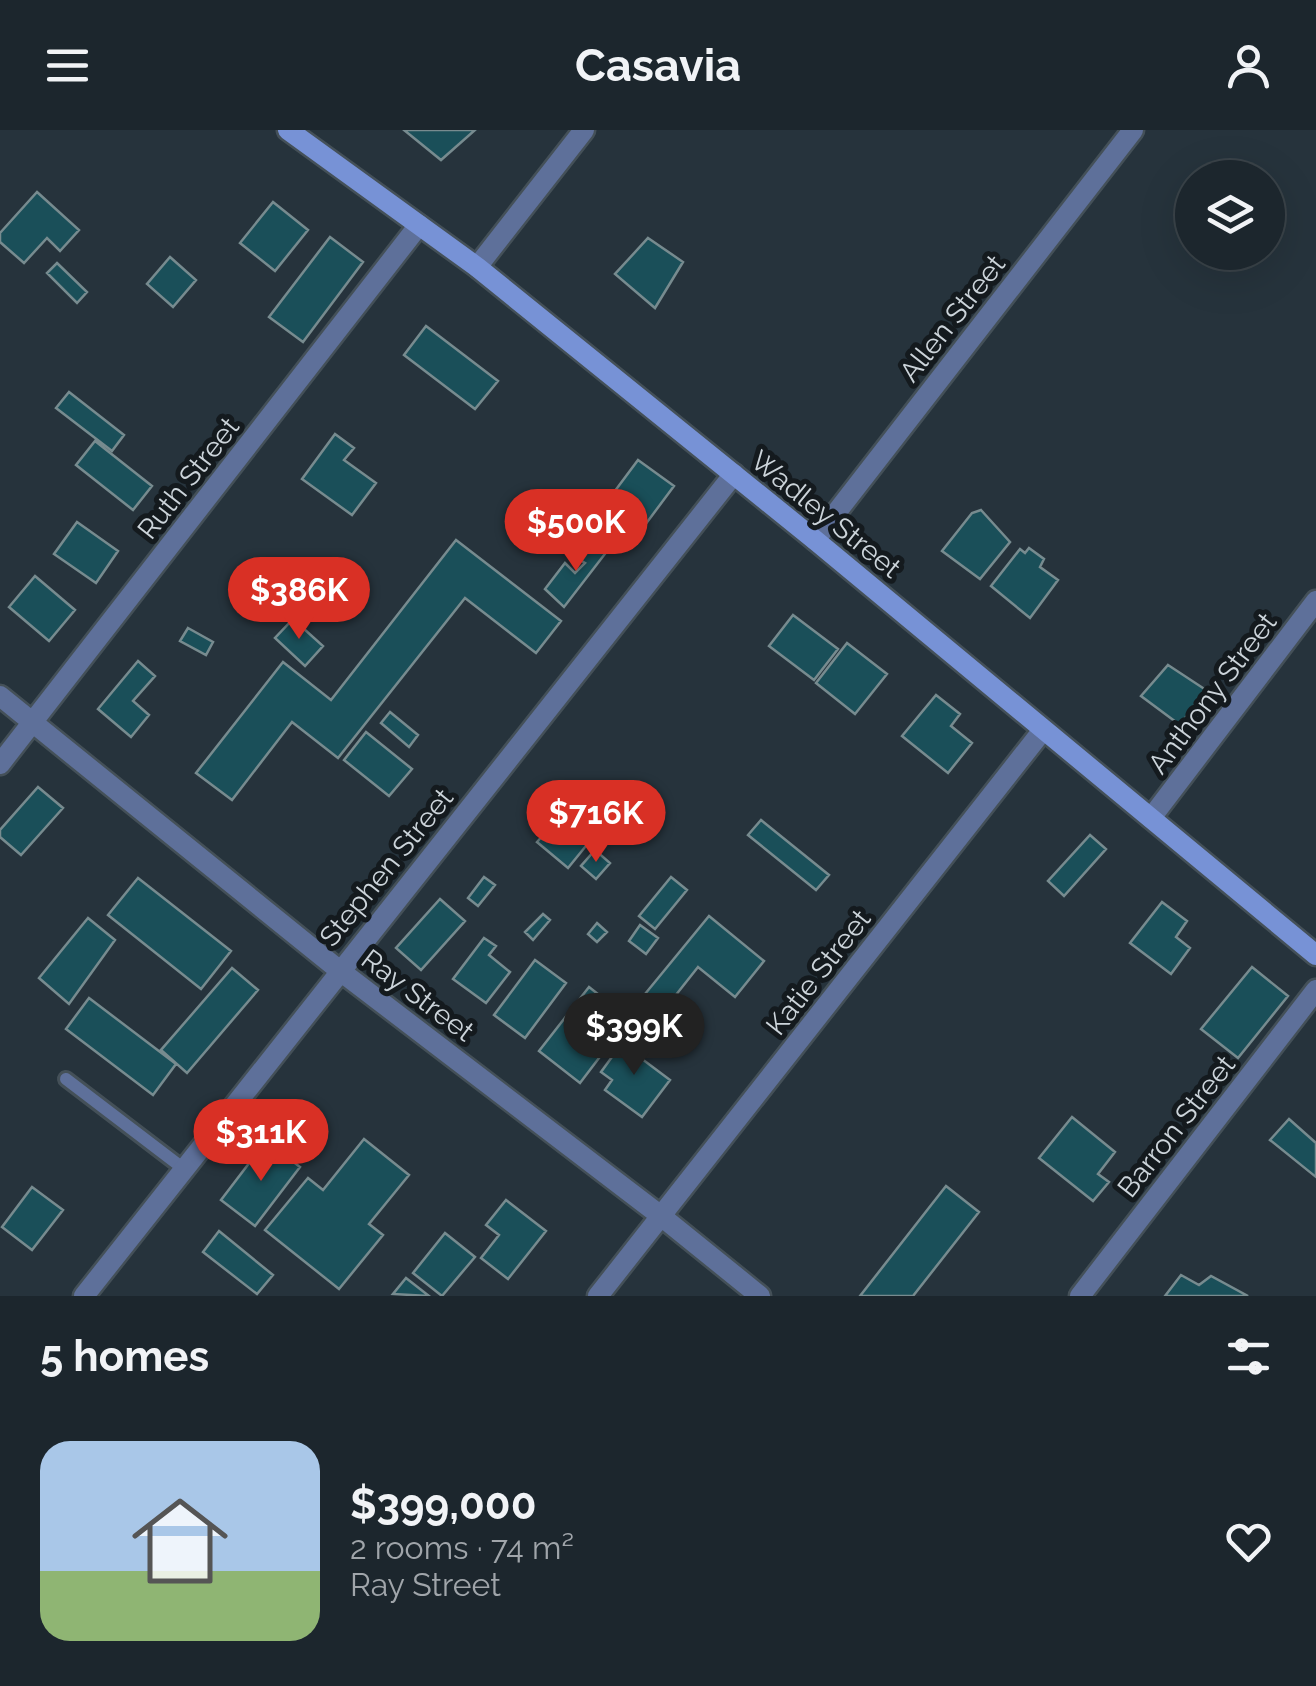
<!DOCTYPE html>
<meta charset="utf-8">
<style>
body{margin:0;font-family:Raleway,sans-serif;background:#252e35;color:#f1f3f6;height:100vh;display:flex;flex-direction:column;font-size:38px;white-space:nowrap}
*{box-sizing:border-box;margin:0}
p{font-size:32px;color:#a0a5aa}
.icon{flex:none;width:55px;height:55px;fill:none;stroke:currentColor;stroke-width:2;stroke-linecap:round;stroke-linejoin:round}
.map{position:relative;height:1166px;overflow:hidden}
.sheet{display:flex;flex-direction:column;background:#1c262d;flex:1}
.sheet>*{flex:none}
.controls{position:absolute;left:1175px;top:30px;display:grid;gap:20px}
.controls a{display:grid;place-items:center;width:110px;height:110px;border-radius:50%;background:#1c262d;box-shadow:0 10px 40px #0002,0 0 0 2px #3a4349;font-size:50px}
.price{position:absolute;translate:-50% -85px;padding:0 22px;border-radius:35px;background:#d93025;color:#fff;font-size:32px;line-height:65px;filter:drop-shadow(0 2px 5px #0008)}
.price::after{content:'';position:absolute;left:50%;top:60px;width:30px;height:22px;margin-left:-15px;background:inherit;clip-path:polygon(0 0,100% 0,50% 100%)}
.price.on{background:#222;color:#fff}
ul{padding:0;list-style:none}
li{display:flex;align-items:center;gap:30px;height:250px;padding:0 40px}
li+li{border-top:2px solid #3a4349}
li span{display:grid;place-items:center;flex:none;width:280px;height:200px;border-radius:30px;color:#555}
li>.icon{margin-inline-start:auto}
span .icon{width:120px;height:120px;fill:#fffc;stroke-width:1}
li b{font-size:42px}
h2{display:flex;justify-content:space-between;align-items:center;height:120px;padding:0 40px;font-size:42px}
header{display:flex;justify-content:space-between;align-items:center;height:130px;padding:0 40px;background:#1c262d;font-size:45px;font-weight:700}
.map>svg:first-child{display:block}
.building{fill:#1a4f59;stroke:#778b8f;stroke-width:2.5}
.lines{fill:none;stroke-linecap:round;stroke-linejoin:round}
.lane-casing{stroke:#445058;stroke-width:18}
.street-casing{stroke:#445058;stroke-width:25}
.secondary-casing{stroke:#445058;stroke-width:25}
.lane{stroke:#5e709a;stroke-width:12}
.street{stroke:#5e709a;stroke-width:20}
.secondary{stroke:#7792d6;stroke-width:20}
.labels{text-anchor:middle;stroke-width:10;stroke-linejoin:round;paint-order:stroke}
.street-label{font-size:28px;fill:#ccd4da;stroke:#141a1e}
</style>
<header><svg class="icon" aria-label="menu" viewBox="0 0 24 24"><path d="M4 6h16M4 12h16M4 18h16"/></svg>Casavia<svg class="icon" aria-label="person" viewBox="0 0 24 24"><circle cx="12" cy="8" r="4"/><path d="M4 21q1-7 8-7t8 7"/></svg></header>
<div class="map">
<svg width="1316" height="1166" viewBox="0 0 1316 1166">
<rect width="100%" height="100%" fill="#26333c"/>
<path class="building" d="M404 0H475L441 30Z
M37 62 79 100 60 121 47 108 24 133 0 112V103Z
M273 72 308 100 275 141 240 113Z
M330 107 363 132 303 212 269 187Z
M648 108 683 132 655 178 615 144Z
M170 127 196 150 173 177 147 154Z
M57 133 87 162 77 173 47 143Z
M426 196 498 251 475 279 404 225Z
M69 262 124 305 112 321 56 278Z
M335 304 354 318 344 330 376 353 352 385 302 349Z
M95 311 152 356 133 380 76 335Z
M638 330 674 356 639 403 603 377Z
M981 380 1010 412 980 449 942 421 972 383Z
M77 392 118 421 96 453 54 424Z
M600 408 611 416 564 477 545 459 565 433 575 443 585 433 577 428 589 415 594 419Z
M456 410 561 491 536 523 465 468 338 628 292 592 232 670 196 643 283 532 331 570Z
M1029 418 1044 429 1040 437 1058 450 1030 488 991 456 1020 419 1025 423Z
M35 446 75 480 49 511 9 477Z
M793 485 838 519 814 550 769 516Z
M293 489 323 516 305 536 275 508Z
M188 498 213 512 206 525 180 511Z
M847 513 887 544 855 584 816 553Z
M138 531 155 546 133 571 149 585 131 607 98 579Z
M1168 535 1206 560 1180 595 1141 566Z
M936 565 960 584 951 596 972 613 948 643 902 606Z
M390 582 418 605 409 617 381 593Z
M366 602 412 639 389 666 344 630Z
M38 657 63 678 21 725 0 707V700Z
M564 681 594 706 568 738 537 712Z
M761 690 829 745 816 760 748 705Z
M1090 705 1106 719 1064 766 1048 751Z
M595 720 610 733 596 749 581 736Z
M484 747 495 755 478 776 468 768Z
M671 747 687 760 655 799 639 786Z
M138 748 231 821 201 859 108 785Z
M440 769 465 791 421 840 396 818Z
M1162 772 1187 791 1176 807 1190 818 1171 844 1130 813Z
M543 784 550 790 533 810 525 802Z
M709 786 764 831 735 867 698 837 664 880 645 864Z
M88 788 115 810 69 874 39 848Z
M597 793 607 802 597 812 588 804Z
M640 795 658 808 646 824 629 811Z
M484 808 496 816 489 825 510 842 486 873 453 849Z
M535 830 566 853 525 908 494 885Z
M1252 837 1288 866 1238 928 1201 899Z
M232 838 258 860 187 943 161 920Z
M589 857 608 872 597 887 618 903 580 953 539 921Z
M89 868 176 934 153 965 66 899Z
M628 905 644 917 638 926 670 950 642 987 605 960 612 950 601 942Z
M1072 987 1115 1022 1098 1044 1109 1052 1093 1071 1039 1028Z
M1289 989 1316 1013V1047L1270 1010Z
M364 1009 409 1045 369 1094 383 1105 339 1159 265 1100 308 1048 323 1060Z
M266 1011 300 1037 255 1096 221 1070Z
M946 1056 979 1082 913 1166H860Z
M32 1057 63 1080 32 1120 2 1097Z
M506 1070 546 1101 508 1149 481 1128 499 1105 486 1095Z
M219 1101 273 1145 257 1164 203 1122Z
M445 1103 475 1127 442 1166 413 1143Z
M1181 1145 1199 1155 1211 1146 1248 1166H1165Z
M406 1148 429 1166 393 1164Z"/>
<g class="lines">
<g class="lane-casing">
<path id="lane" d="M66 949 184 1039"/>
</g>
<g class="street-casing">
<path id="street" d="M477 137 584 0
M815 410 1133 0
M0 566 339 840 661 1086 760 1166
M0 634 419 95
M1151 688 1316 471
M84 1166 734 344
M598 1166 1043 600
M1080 1166 1316 860"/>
</g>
<g class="secondary-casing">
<path id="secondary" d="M288 0 477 137 815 410 1316 825"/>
</g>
<use href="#lane" class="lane"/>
<use href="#street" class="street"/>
<use href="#secondary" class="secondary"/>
</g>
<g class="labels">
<g class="street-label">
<text transform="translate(952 188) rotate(-52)" y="10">Allen Street</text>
<text transform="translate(188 348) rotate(-52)" y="10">Ruth Street</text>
<text transform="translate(826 384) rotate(39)" y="10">Wadley Street</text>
<text transform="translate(1212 563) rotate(-53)" y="10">Anthony Street</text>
<text transform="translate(386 737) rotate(-51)" y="10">Stephen Street</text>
<text transform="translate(818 842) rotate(-52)" y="10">Katie Street</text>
<text transform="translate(418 865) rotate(37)" y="10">Ray Street</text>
<text transform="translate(1176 996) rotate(-52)" y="10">Barron Street</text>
</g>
</g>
</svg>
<div class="controls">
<a><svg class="icon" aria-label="layers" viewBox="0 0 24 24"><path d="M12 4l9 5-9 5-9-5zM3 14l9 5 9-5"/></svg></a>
</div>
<b class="price" style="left:576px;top:444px">$500K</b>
<b class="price" style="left:299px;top:512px">$386K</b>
<b class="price" style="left:596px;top:735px">$716K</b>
<b class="price on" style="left:634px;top:948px">$399K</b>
<b class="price" style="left:261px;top:1054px">$311K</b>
</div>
<section class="sheet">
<h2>5 homes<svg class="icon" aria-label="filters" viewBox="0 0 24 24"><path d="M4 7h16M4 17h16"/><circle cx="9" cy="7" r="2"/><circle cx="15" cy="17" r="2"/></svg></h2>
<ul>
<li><span style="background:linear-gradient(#a9c7e8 65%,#8fb573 0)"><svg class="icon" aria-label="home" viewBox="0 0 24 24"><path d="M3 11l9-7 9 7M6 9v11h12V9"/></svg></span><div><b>$399,000</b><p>2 rooms · 74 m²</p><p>Ray Street</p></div><svg class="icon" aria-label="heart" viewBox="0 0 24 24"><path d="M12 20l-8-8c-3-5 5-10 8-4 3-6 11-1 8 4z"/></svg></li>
</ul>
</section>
